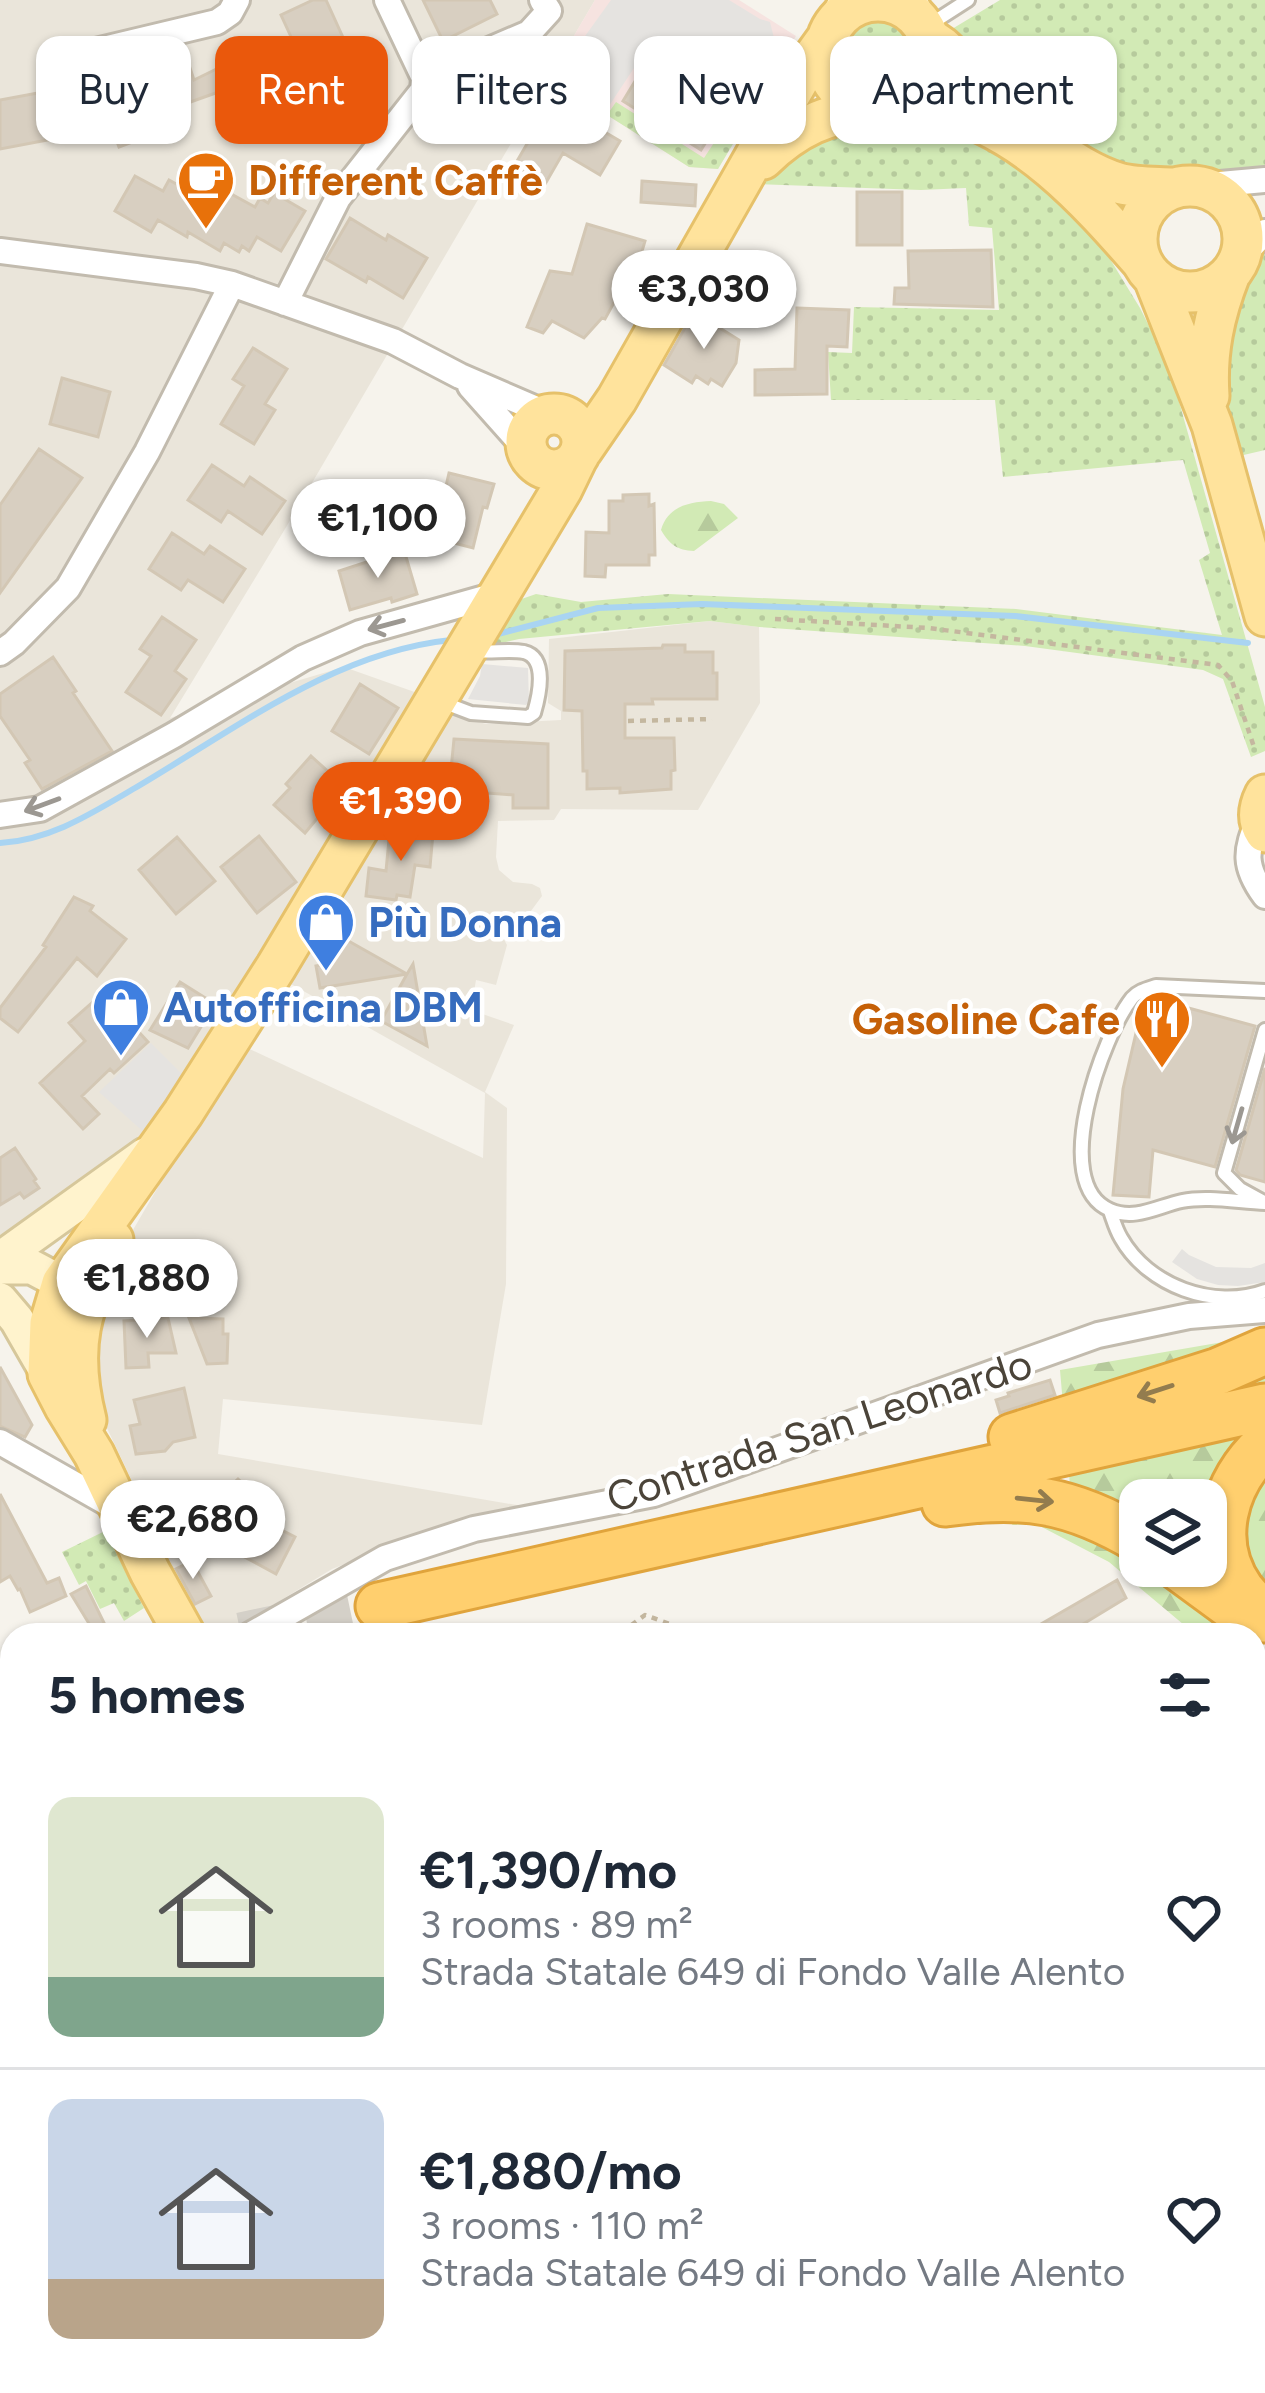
<!DOCTYPE html>
<meta charset="utf-8">
<style>
body{margin:0;font-family:Figtree,sans-serif;background:#f6f6f7;color:#1f2937;height:100vh;display:flex;flex-direction:column;font-size:45px;white-space:nowrap}
*{box-sizing:border-box;margin:0}
p{font-size:39px;color:#747a83}
.icon{flex:none;width:66px;height:66px;fill:none;stroke:currentColor;stroke-width:2;stroke-linecap:round;stroke-linejoin:round}
.map{position:relative;flex:1;overflow:hidden}
.panel{position:absolute;left:0px;top:1623px;width:1266px;height:771px;display:flex;flex-direction:column;background:#fff;border-radius:36px 36px 0 0;box-shadow:0 3px 9px #0004}
.panel>*{flex:none}
.hud{position:absolute;left:36px;top:36px;width:1194px;height:108px;display:flex;gap:24px}
.fabs{position:absolute;left:1119px;top:1479px;display:grid;gap:24px}
.fabs a{display:grid;place-items:center;width:108px;height:108px;border-radius:24px;background:#fff;box-shadow:0 3px 9px #0004;font-size:60px}
.price{position:absolute;translate:-50% -102px;padding:0 27px;border-radius:42px;background:#fff;color:#222;font-size:39px;line-height:78px;filter:drop-shadow(0 3px 6px #0008)}
.price::after{content:'';position:absolute;left:50%;top:72px;width:36px;height:27px;margin-left:-18px;background:inherit;clip-path:polygon(0 0,100% 0,50% 100%)}
.price.on{background:#ea580c;color:#fff}
ul{padding:0;list-style:none}
li{display:flex;align-items:center;gap:36px;height:300px;padding:0 48px}
li+li{border-top:3px solid #e0e1e3}
li span{display:grid;place-items:center;flex:none;width:336px;height:240px;border-radius:24px;color:#555}
li>.icon{margin-inline-start:auto}
span .icon{width:144px;height:144px;fill:#fffc;stroke-width:1}
li b{font-size:51px}
h2{display:flex;justify-content:space-between;align-items:center;height:144px;padding:0 48px;font-size:51px}
.pill{padding:0 42px;border-radius:24px;background:#fff;box-shadow:0 3px 9px #0004;font-size:42px;line-height:108px}
.pill.on{background:#ea580c;color:#fff}
.map>svg:first-child{display:block}
.residential{fill:#eae5da}
.medical{fill:#f6e3e0}
.grass{fill:url(#grass-dots)}
.forest{fill:url(#forest-firs)}
.parking{fill:#e5e3e0}
.lines{fill:none;stroke-linecap:round;stroke-linejoin:round}
.stream{stroke:#a9d4f2;stroke-width:6}
.building{fill:#d8cfc1;stroke:#d3c7b4;stroke-width:3}
.highway-tunnel{stroke:#d4d0c8;stroke-width:45;stroke-dasharray:45 22;stroke-linecap:butt}
.lane-casing{stroke:#c2bbae;stroke-width:18}
.street-casing{stroke:#c2bbae;stroke-width:30}
.secondary-casing{stroke:#d6c79b;stroke-width:39}
.primary-casing{stroke:#e6c16a;stroke-width:45}
.highway-casing{stroke:#e0a43c;stroke-width:51}
.path{stroke:#c4b79f;stroke-width:4.5;stroke-dasharray:6 6;stroke-linecap:butt}
.lane{stroke:#fff;stroke-width:12}
.street{stroke:#fff;stroke-width:24}
.secondary{stroke:#fff3cd;stroke-width:33}
.primary{stroke:#ffe39c;stroke-width:39}
.highway{stroke:#ffcf6e;stroke-width:45}
.oneway{stroke:#9c9892}
.oneway2{stroke:#937c4e}
.labels{text-anchor:middle;stroke-width:9;stroke-linejoin:round;paint-order:stroke}
.food-label{font-size:42px;font-weight:bold;fill:#c56008;stroke:#fff;text-anchor:start}
.shop-label{font-size:42px;font-weight:bold;fill:#366cbe;stroke:#fff;text-anchor:start}
.street-label{font-size:42px;fill:#4b4439;stroke:#fff}
</style>
<div class="map">
<svg width="1265" height="2393" viewBox="0 0 1265 2393">
<defs>
<pattern id="grass-dots" width="8" height="8" patternUnits="userSpaceOnUse" patternTransform="scale(3)"><rect width="8" height="8" fill="#d2eab5"/><path d="M2 2h.1M6 6h.1" fill="none" stroke="#b6ca9c" stroke-width="1.8" stroke-linecap="round"/></pattern>
<pattern id="forest-firs" width="22" height="20" patternUnits="userSpaceOnUse" patternTransform="scale(3)"><rect width="22" height="20" fill="#d2eab5"/><path d="M5 1l3.5 6h-7zM16 11l3.5 6h-7z" fill="#b6ca9c"/></pattern>
</defs>
<rect width="100%" height="100%" fill="#f6f3ec"/>
<path class="residential" d="M0 0H595L285 529 170 718 344 667 423 695 169 1105 143 1139 0 1240Z
M710 621 759 627 760 703 698 810 561 809 554 820 498 821 496 857 499 870 513 882 532 884 540 888 542 896 528 915 500 932 507 945 496 985 476 980 471 1010 514 1025 485 1092 507 1108 506 1284 482 1425 223 1399 218 1454 528 1507 426 1533 332 1569 260 1613 231 1635H205L96 1405V1330L109 1271 241 1045 483 1158 485 1093 282 979 440 711 486 724 561 720V711L548 703 549 639Z
M302 2382H601L603 2390 628 2384 630 2393H306Z
M662 2382H776L780 2393H666Z"/>
<path class="medical" d="M595 0H739L796 36 789 48 776 50 770 61 777 70 718 169 689 167 549 78Z"/>
<path class="grass" d="M1000 0H1265V168L1141 177 1111 173 951 45 952 29Z
M845 54a33 33 0 1 1 66 0a33 33 0 1 1-66 0Z
M616 102 704 158 740 103 755 107 718 169 689 167 607 115Z
M855 121 931 122 979 139 1029 169 1072 210 1110 259 1140 308 1169 366 1265 707V751L1251 757 1223 679 1203 670 1025 646 759 627 710 621 519 639 485 647 510 603 536 594 581 602 668 594 1016 609 1222 635 1199 560 1210 553 1183 460 1003 477 995 400H831L828 352 852 353 854 307 999 310 992 228 969 226 966 188 921 190 753 184 780 157Z
M1265 248V450L1235 457 1218 368 1246 271Z
M105 1531 144 1608 124 1621 114 1603 100 1609 86 1581 79 1585 62 1552Z
M1265 1871V2057L1254 2055V1876Z
M1254 2321 1265 2322V2393H1110L1111 2382H1254Z
M919 2382H1100L1086 2393H931L922 2389Z"/>
<path class="forest" d="M711 501 724 504 738 518 694 551C677 550 670 545 661 530 668 506 689 502 711 501Z
M1265 1327V1587L1206 1500H1140V1521L1070 1486 1060 1370 1223 1342Z
M1018 1507 1140 1556V1566H1154L1242 1635H1196L1109 1562 1036 1524 1012 1525Z
M12 1990V2229L0 2242V1991Z
M1254 2055 1265 2057V2322L1254 2321Z"/>
<path class="parking" d="M611 0H729L760 19 770 22 774 38 728 108 657 62 634 68 607 109 574 87 581 75 565 64Z
M528 39 534 55 535 70 458 110 445 101 438 88Z
M482 664 528 668 529 702 526 705 468 699 480 676Z
M151 1043 186 1078 147 1135 99 1092Z
M1182 1249 1189 1255 1216 1267 1251 1268 1265 1263V1282L1238 1286 1218 1285 1197 1279 1172 1262Z"/>
<g class="lines">
<path class="stream" d="M494 635 598 608 702 604 1015 616 1248 643
M0 843C51 840 92 813 135 788 234 730 334 652 451 640"/>
</g>
<path class="building" d="M313 0H326L360 75 312 97 306 83 252 110 249 104 234 112 224 90 182 105 183 108 153 119 155 123 134 130 138 140 119 147 104 106 120 100 116 89 143 80 140 73 156 67 152 57 183 47 194 80 237 59 240 65 292 39 281 15Z
M423 0H490L497 14 443 41Z
M643 68 722 117 701 150 623 101Z
M70 87 79 134 0 149V100Z
M552 101 620 141 600 175 563 153 544 186 513 168Z
M135 176 163 191 169 180 180 186 185 176 198 184 202 178 255 207 260 198 268 203 274 193 305 211 281 251 257 237 249 251 242 246 239 252 224 243 220 251 188 232 187 237 158 220 151 232 115 211Z
M642 181 696 185 695 206 641 202Z
M857 192H902V245H857Z
M350 218 386 240 388 235 427 258 403 298 368 277 366 282 326 259Z
M587 224 645 241 631 289 623 286 605 319 602 318 584 338 552 321 543 333 527 327 550 271 572 274Z
M991 250 993 307 894 304 895 288H909L908 251Z
M797 308 849 310 847 347 827 346V394L755 395V370L795 369Z
M694 312 739 340 736 363 722 386 711 379 708 384 696 376 692 383 664 365Z
M253 348 287 369 265 404 275 410 254 444 221 424 244 386 233 379Z
M62 378 110 392 98 437 50 424Z
M39 449 82 478 0 593V505Z
M212 465 244 486 250 477 285 501 262 534 228 511 221 522 188 500Z
M449 473 494 484 487 508 483 507 473 548 434 538Z
M649 494V506L654 504 655 555H649V565H606L605 577 585 576 586 532 609 533V501H623V495Z
M172 533 204 554 210 546 245 569 223 602 188 580 181 590 149 569Z
M404 550 417 594 392 602 391 598 350 610 339 571Z
M162 617 196 640 175 671 186 679 161 715 126 692 151 656 140 649Z
M663 645H685V652H713V673H717V699H652L653 704H625V738H674L675 770 671 771V789L620 793V788L587 789V771H583L582 711 564 710 565 651 662 648Z
M53 657 76 691 73 693 112 751 42 789 25 763 30 760 0 716V694Z
M360 684 398 708 369 754 332 731Z
M454 739 548 744V808H513V795L449 790Z
M311 756 344 786 305 833 274 805 290 788 286 784Z
M390 829 433 833 430 867 415 865 410 897 397 895 396 900 366 896 369 868 386 871Z
M259 836 296 882 257 913 221 867Z
M177 837 215 881 176 914 139 870Z
M74 897 93 906 90 911 126 939 97 976 77 958 18 1032 0 1018V1008L46 947 43 945Z
M345 939 407 974 413 964 427 1046 381 1021 407 974 320 988 316 966 326 964 323 943Z
M180 982 215 1004 188 1048 150 1030Z
M103 993 148 1042 114 1073 110 1069 82 1096 99 1114 83 1129 40 1083 85 1041 69 1023Z
M1170 1003 1255 1026 1215 1167 1153 1150 1149 1197 1113 1195 1123 1089 1136 1033 1161 1039Z
M1265 1068V1182L1240 1175 1236 1170Z
M15 1148 36 1179 34 1181 39 1188 24 1198 20 1193 0 1205V1158Z
M168 1318 176 1353H148L149 1367 126 1368 124 1321Z
M189 1318 223 1319V1334H228L227 1363 207 1364Z
M0 1367 32 1425 25 1437 0 1426Z
M1050 1380 1055 1395 1000 1413 996 1400 1009 1396 1008 1393Z
M184 1388 195 1437 173 1442 165 1451 136 1454 130 1426 140 1424 134 1400Z
M238 1479 270 1508 260 1519 295 1537 276 1574 241 1555 251 1535 215 1501Z
M0 1494 47 1583 59 1578 66 1596 30 1612 20 1589 18 1590 10 1576 0 1582Z
M192 1561 211 1596 195 1604 176 1569Z
M1117 1580 1126 1598 1065 1635H1022Z
M86 1586 109 1633 105 1635H96L71 1594Z"/>
<g class="lines">
<path class="highway-tunnel" d="M241 1635 379 1606
M0 1685 12 1683"/>
<g class="lane-casing">
<path id="lane" d="M926 27 968 0
M423 90 464 117C483 110 538 95 540 72 541 60 533 44 529 33
M442 702 471 713 528 717 534 713C539 696 548 658 524 652 509 649 491 653 475 651
M1265 991 1156 986C1147 989 1138 991 1132 998 1103 1035 1048 1184 1110 1210 1135 1221 1158 1206 1182 1201 1208 1196 1238 1202 1265 1203
M1262 1201 1240 1189 1224 1173 1265 1030
M1110 1211C1113 1219 1116 1230 1121 1238 1148 1286 1214 1310 1265 1291"/>
</g>
<g class="street-casing">
<path id="street" d="M387 0 424 78
M66 58 217 22 230 13 237 0
M1198 186 1265 180
M0 251 196 276 232 284 393 341 460 376 548 414
M1240 258 1265 232
M285 303 338 198 423 90 424 78 529 33 549 11 542 0
M470 386 526 449
M0 653 14 643 68 588 147 452 232 284
M0 815 40 809 174 735 303 658 360 633 499 594
M1259 819C1245 851 1243 866 1265 896
M0 1442 118 1509
M250 1635 385 1558 474 1529 654 1494 1098 1335 1189 1316 1265 1310
M772 2382 775 2393"/>
</g>
<g class="secondary-casing">
<path id="secondary" d="M909 0 919 19
M838 17 847 0
M0 1259 145 1155
M0 1267H32L62 1283
M0 1300 17 1320 48 1374"/>
</g>
<g class="primary-casing">
<path id="primary" d="M825 54a53 53 0 1 1 106 0a53 53 0 1 1-106 0Z
M929 38 942 47C991 92 1053 163 1118 183 1135 188 1155 187 1173 188
M890 106C905 106 922 105 937 108 1023 127 1087 199 1142 262
M763 159C797 126 826 115 872 107
M1137 239a53 53 0 1 1 106 0a53 53 0 1 1-106 0Z
M1154 278 1212 425 1265 616
M1209 396C1206 352 1214 315 1230 274
M526 442a28 28 0 1 1 56 0a28 28 0 1 1-56 0Z
M582 450 617 399 803 72 826 40
M1265 795C1259 807 1257 820 1265 832
M86 1420C67 1344 81 1309 113 1240
M185 1635 150 1572 94 1454 65 1407 48 1374 50 1323 62 1283 183 1113 276 967 562 489 577 458
M514 2382 517 2393"/>
</g>
<g class="highway-casing">
<path id="highway" d="M1012 1437 1219 1371 1265 1351
M1265 1445C1224 1482 1207 1542 1241 1590 1249 1600 1258 1608 1265 1619
M945 1503C1024 1492 1071 1499 1140 1540
M1177 1566 1252 1621
M379 1606 1265 1407"/>
</g>
<path class="path" d="M775 619 928 628 1218 665 1232 681 1254 747
M628 721 712 719
M625 1635 630 1626 645 1615 700 1635
M1254 1717 1265 1714
M1265 2073V2263"/>
<use href="#lane" class="lane"/>
<use href="#street" class="street"/>
<use href="#secondary" class="secondary"/>
<use href="#primary" class="primary"/>
<use href="#highway" class="highway"/>
</g>
<defs><path id="oneway-shaft" d="M-6 0H5M1.5-3L5.5 0L1.5 3" fill="none" stroke-width="1.6" stroke-linecap="round" stroke-linejoin="round" transform="scale(3)"/></defs>
<g class="oneway">
<use href="#oneway-shaft" transform="translate(386 625) rotate(165)"/>
<use href="#oneway-shaft" transform="translate(42 805) rotate(160)"/>
<use href="#oneway-shaft" transform="translate(1237 1126) rotate(106)"/>
</g>
<g class="oneway2">
<use href="#oneway-shaft" transform="translate(1155 1391) rotate(162)"/>
<use href="#oneway-shaft" transform="translate(1035 1500) rotate(6)"/>
</g>
<defs>
<g id="cafe-pin" transform="scale(3)"><path d="M0 17L-7.5 6A9.5 9.5 0 1 1 7.5 6Z" fill="#e8710a" stroke="#fff"/><path d="M-5.5-4.5H6V0H3Q3 3.5 0 3.5H-2.5Q-5.5 3.5-5.5 0ZM3-3.2v2h1.7v-2ZM-6 4.5H4V6H-6Z" fill="#fff"/></g>
<g id="shop-pin" transform="scale(3)"><path d="M0 17L-7.5 6A9.5 9.5 0 1 1 7.5 6Z" fill="#3f7fe0" stroke="#fff"/><path d="M-5-2.5h2.3a2.7 3.5 0 0 1 5.4 0H5L5.5 6h-11ZM-1.5-2.5h3a1.5 2.3 0 0 0-3 0Z" fill="#fff"/></g>
<g id="restaurant-pin" transform="scale(3)"><path d="M0 17L-7.5 6A9.5 9.5 0 1 1 7.5 6Z" fill="#e8710a" stroke="#fff"/><path d="M-5-6h1v4h1v-4h1v4h1v-4h1v5L-1.5 .5V6h-2V.5L-5-1ZM5-6V6H3V1.5H1.5Q1.5-4 5-6Z" fill="#fff"/></g>
</defs>
<g fill-rule="evenodd">
<use href="#cafe-pin" x="206" y="180"/>
<use href="#shop-pin" x="326" y="922"/>
<use href="#shop-pin" x="121" y="1007"/>
<use href="#restaurant-pin" x="1162" y="1019"/>
</g>
<g class="labels">
<g class="food-label">
<text x="248" y="195">Different Caffè</text>
<text x="1120" y="1034" text-anchor="end">Gasoline Cafe</text>
</g>
<g class="shop-label">
<text x="368" y="937">Più Donna</text>
<text x="163" y="1022">Autofficina DBM</text>
</g>
<g class="street-label">
<text transform="translate(819 1430) rotate(-18)" y="15">Contrada San Leonardo</text>
</g>
</g>
</svg>
<div class="fabs">
<a><svg class="icon" aria-label="layers" viewBox="0 0 24 24"><path d="M12 4l9 5-9 5-9-5zM3 14l9 5 9-5"/></svg></a>
</div>
<b class="price" style="left:704px;top:352px">€3,030</b>
<b class="price" style="left:378px;top:581px">€1,100</b>
<b class="price on" style="left:401px;top:864px">€1,390</b>
<b class="price" style="left:147px;top:1341px">€1,880</b>
<b class="price" style="left:193px;top:1582px">€2,680</b>
<div class="hud">
<a class="pill">Buy</a>
<a class="pill on">Rent</a>
<a class="pill">Filters</a>
<a class="pill">New</a>
<a class="pill">Apartment</a>
</div>
<section class="panel">
<h2>5 homes<svg class="icon" aria-label="filters" viewBox="0 0 24 24"><path d="M4 7h16M4 17h16"/><circle cx="9" cy="7" r="2"/><circle cx="15" cy="17" r="2"/></svg></h2>
<ul>
<li><span style="background:linear-gradient(#dfe7d0 75%,#7fa58c 0)"><svg class="icon" aria-label="home" viewBox="0 0 24 24"><path d="M3 11l9-7 9 7M6 9v11h12V9"/></svg></span><div><b>€1,390/mo</b><p>3 rooms · 89 m²</p><p>Strada Statale 649 di Fondo Valle Alento</p></div><svg class="icon" aria-label="heart" viewBox="0 0 24 24"><path d="M12 20l-8-8c-3-5 5-10 8-4 3-6 11-1 8 4z"/></svg></li>
<li><span style="background:linear-gradient(#c9d6e8 75%,#b9a48a 0)"><svg class="icon" aria-label="home" viewBox="0 0 24 24"><path d="M3 11l9-7 9 7M6 9v11h12V9"/></svg></span><div><b>€1,880/mo</b><p>3 rooms · 110 m²</p><p>Strada Statale 649 di Fondo Valle Alento</p></div><svg class="icon" aria-label="heart" viewBox="0 0 24 24"><path d="M12 20l-8-8c-3-5 5-10 8-4 3-6 11-1 8 4z"/></svg></li>
</ul>
</section>
</div>
